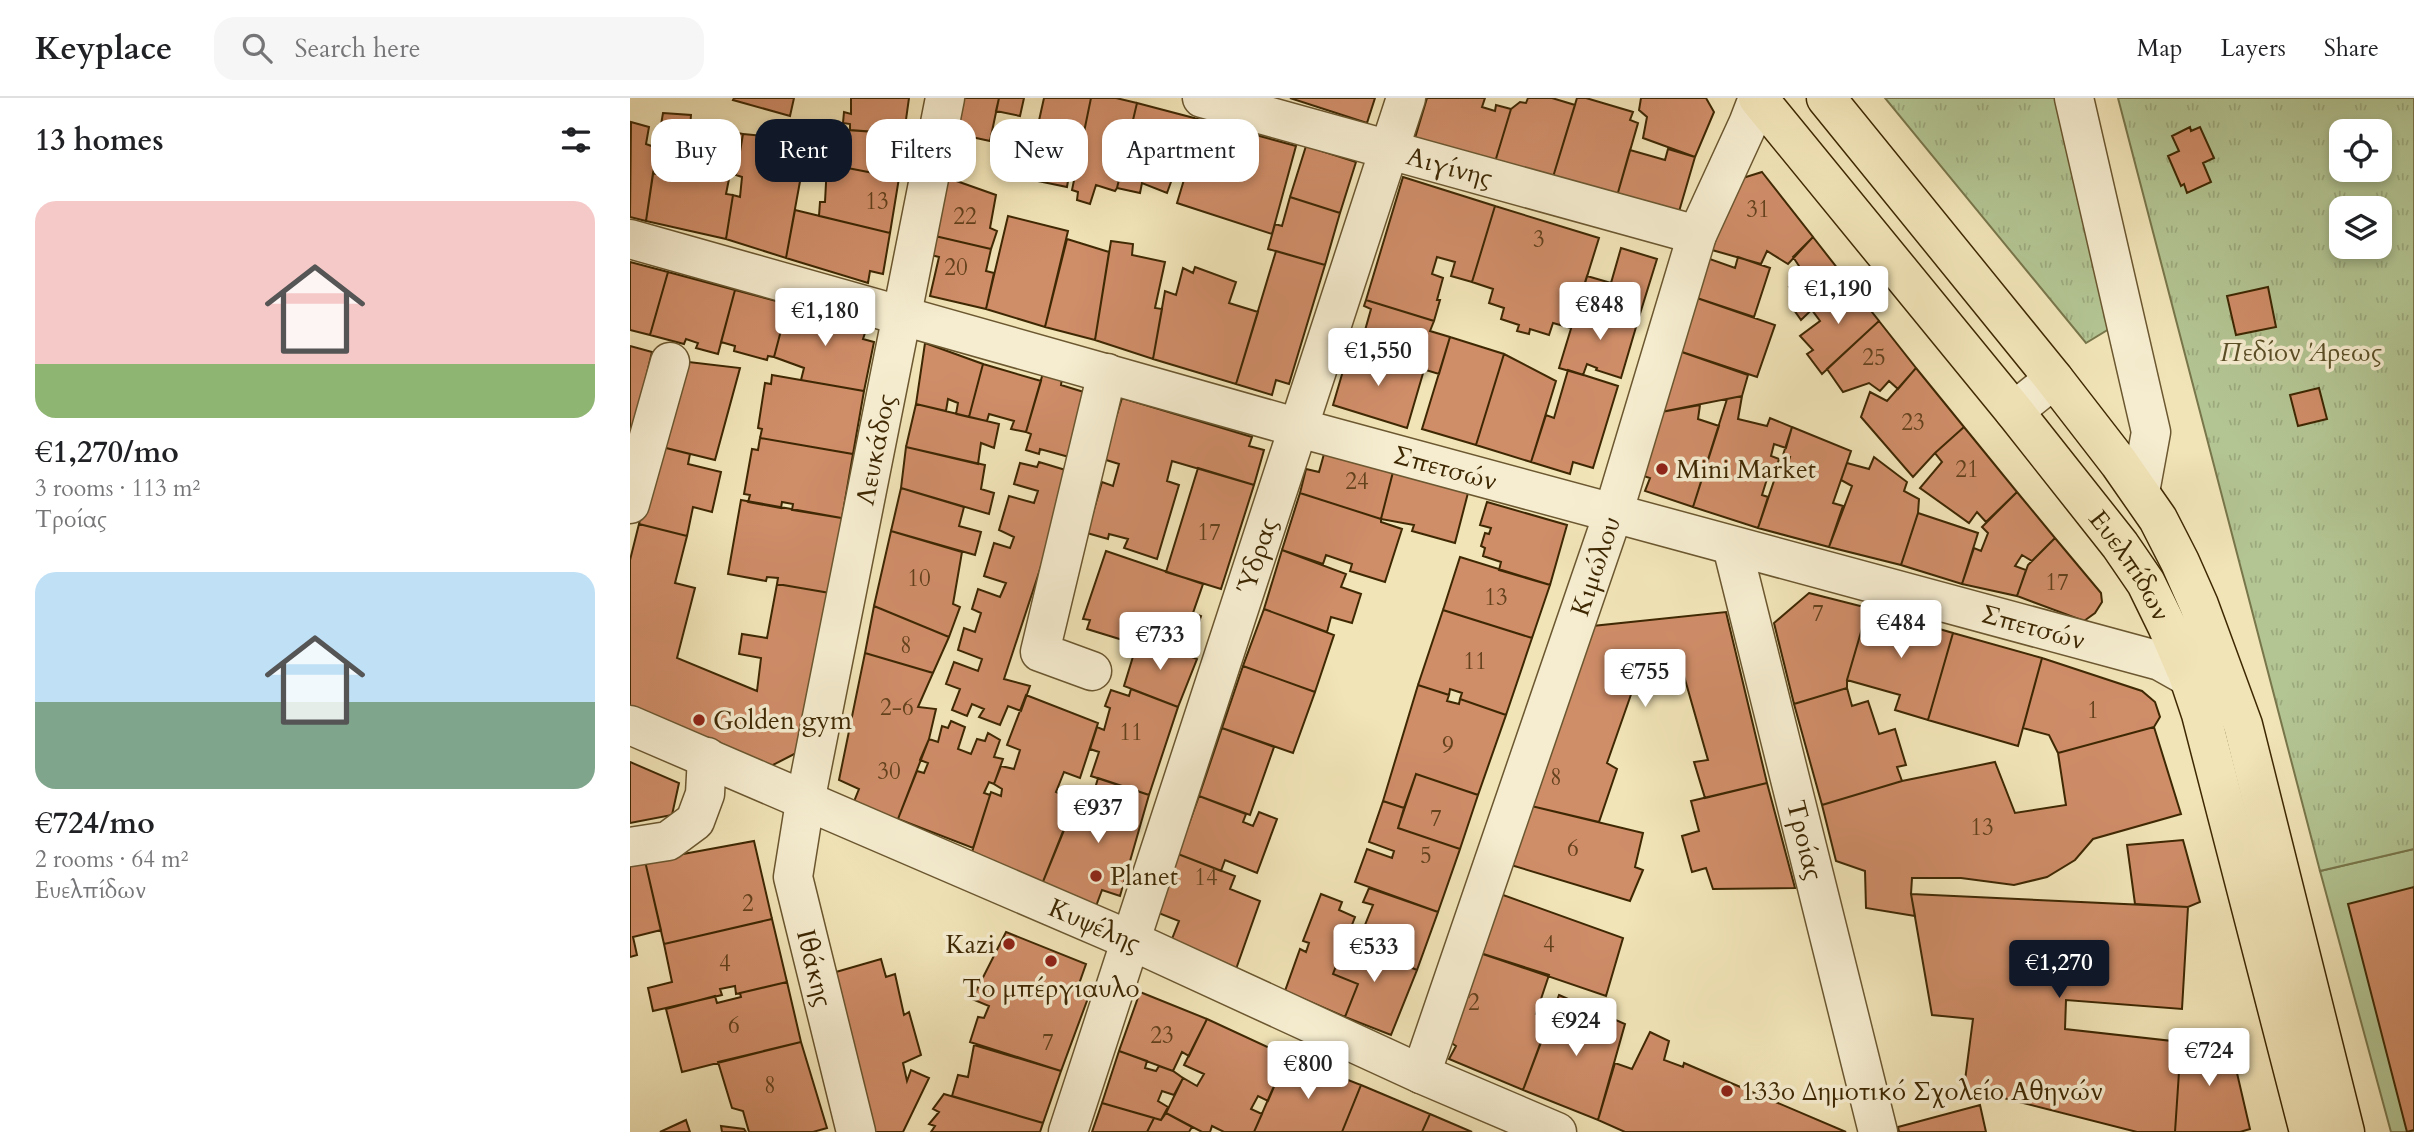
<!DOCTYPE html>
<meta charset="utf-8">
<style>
body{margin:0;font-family:Cardo,serif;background:#f6f6f6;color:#202124;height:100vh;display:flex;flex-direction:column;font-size:26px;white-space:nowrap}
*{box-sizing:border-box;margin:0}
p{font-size:23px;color:#757577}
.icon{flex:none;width:38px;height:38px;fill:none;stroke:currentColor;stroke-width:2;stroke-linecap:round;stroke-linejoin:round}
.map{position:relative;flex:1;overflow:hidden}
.sheet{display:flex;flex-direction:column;background:#fff;width:630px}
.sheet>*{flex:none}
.top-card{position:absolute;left:21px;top:21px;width:665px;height:63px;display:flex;gap:14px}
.tools{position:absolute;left:1699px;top:21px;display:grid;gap:14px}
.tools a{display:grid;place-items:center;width:63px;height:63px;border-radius:14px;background:#fff;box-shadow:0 4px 10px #0003;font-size:35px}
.price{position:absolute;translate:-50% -60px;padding:0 16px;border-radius:7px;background:#fff;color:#222;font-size:23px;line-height:46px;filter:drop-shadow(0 2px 4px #0008)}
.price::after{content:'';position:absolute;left:50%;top:42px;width:21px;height:16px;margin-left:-10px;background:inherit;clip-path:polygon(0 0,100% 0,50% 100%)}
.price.current{background:#111827;color:#fff}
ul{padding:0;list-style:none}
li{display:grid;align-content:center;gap:14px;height:371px;padding:0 35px}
li span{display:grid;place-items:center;height:217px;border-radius:21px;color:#555}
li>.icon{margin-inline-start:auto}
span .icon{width:126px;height:126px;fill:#fffc;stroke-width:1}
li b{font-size:30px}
h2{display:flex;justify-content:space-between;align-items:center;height:84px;padding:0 35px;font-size:30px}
.pill{padding:0 24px;border-radius:21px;background:#fff;box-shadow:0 4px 10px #0003;font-size:24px;line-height:63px}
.pill.current{background:#111827;color:#fff}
header{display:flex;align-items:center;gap:42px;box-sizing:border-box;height:98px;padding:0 35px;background:#fff;border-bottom:2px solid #e0e0e0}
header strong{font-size:33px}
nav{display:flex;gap:38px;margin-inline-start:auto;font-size:24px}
.search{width:490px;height:63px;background:#f6f6f6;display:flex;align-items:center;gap:18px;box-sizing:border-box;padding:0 24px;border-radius:21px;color:#757577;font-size:26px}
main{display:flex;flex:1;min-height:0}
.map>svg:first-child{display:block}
.green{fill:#b3c593;stroke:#78764b;stroke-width:2}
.park{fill:url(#park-tufts);stroke:#78764b;stroke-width:2;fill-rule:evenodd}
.building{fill:#cf8d68;stroke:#3e2803;stroke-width:2}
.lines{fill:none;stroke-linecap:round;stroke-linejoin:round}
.minor-casing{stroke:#6b5730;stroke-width:41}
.major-casing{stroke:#3e2803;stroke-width:41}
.minor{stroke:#f6edd0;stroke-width:38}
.major{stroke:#f1e4b7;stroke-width:38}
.poi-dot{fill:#8f2418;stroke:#f6edd0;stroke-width:2.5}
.labels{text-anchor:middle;stroke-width:7;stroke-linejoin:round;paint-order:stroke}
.number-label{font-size:23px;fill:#62411c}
.street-label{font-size:26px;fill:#3e2803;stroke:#f6edd0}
.park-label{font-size:26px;font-style:italic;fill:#5b4f27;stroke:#f6edd0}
.poi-label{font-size:26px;fill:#3e2803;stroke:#f6edd0;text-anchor:start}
</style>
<header>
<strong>Keyplace</strong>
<div class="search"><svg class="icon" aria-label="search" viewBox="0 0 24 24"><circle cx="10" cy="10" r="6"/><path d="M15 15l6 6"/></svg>Search here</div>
<nav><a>Map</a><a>Layers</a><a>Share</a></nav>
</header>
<main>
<section class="sheet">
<h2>13 homes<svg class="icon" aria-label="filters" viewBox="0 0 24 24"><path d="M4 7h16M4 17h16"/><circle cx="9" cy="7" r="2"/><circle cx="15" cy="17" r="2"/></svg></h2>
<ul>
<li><span style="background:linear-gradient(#f6c9c9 75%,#8fb573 0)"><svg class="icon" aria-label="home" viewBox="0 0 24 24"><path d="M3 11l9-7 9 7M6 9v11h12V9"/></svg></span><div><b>€1,270/mo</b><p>3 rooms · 113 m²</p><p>Τροίας</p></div></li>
<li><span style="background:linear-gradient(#bfe0f5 60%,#7fa58c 0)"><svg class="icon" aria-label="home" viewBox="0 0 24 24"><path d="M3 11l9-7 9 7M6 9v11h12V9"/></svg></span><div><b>€724/mo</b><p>2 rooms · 64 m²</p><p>Ευελπίδων</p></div></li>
</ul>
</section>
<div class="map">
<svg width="1784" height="1034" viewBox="0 0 1784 1034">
<defs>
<pattern id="park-tufts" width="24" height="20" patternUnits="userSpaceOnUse" patternTransform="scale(1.75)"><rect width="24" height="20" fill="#b3c593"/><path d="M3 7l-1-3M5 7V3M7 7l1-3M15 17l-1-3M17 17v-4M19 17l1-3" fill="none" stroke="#9ba97d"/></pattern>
</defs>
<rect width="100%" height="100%" fill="#f1e4b7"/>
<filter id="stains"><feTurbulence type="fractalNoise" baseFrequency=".00286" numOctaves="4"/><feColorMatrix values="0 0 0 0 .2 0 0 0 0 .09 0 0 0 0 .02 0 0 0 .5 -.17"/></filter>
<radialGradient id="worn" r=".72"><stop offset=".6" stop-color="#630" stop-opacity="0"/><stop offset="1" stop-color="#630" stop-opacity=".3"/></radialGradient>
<path class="green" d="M1784 751V1034H1761L1690 773Z"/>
<path class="park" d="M1255 0H1427L1479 231 1456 245Z
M1488 0H1784V751L1690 773ZM1712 33H1750V72H1712ZM1712 110H1750V149H1712Z"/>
<path class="building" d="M104 0H164L160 18 103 2Z
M221 0H279L274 36 220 32V26L213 25 214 14 221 16Z
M331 0H369L360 43 323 35Z
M369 0H394L390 18 366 13Z
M414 0H461L445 78 439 77 437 89 398 81 408 35 421 37 423 29 408 27Z
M461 0H486L507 5 487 90 485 93 466 87 460 106 447 102 448 94 442 92Z
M660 0H745L737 25Z
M797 0H855L852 9 865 13 866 7 881 11 865 64 785 40Z
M898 0H922L945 7 923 79 865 64 881 11 890 4 896 5Z
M947 0H956L1003 14 1000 22 1008 25 987 98 923 79Z
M1011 0H1076L1084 14 1065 59 1013 40 1017 19 1009 12Z
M507 5 564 20 537 95 512 85 510 95 487 90Z
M33 15 61 17 60 30 87 37 89 31 113 36 106 77 100 76 96 96 103 97 96 141 16 123 23 75 32 77 36 52 27 50Z
M564 20 666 48 642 136 547 105 559 65 555 63 563 39H557Z
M1 24 19 29 16 46 27 50 16 123 0 119Z
M1560 29 1561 33 1570 29 1584 60 1573 65 1581 84 1557 95 1554 86 1551 88 1538 58 1549 53 1542 38Z
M202 31 274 36 269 80 197 66Z
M113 36 145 39V52L175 56 156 160 96 141 103 97 110 99 112 79 106 77Z
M676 48 726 64 710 115 660 99Z
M1038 51 1065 59 1048 117 987 98 1000 52 1035 62Z
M197 66 269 80 260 135 189 118 190 104H195Z
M1132 74 1183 139 1158 166 1137 153 1131 166 1082 152 1103 83Z
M773 79 865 108 842 184 821 178 825 164 807 159 802 176 813 180 807 202H810L804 223 736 202Z
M318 80 366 97 360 130 367 133 361 151 305 138Z
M660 99 710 115 695 167 638 151 645 126 652 128Z
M865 108 969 140 941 230 923 225 919 237 900 231 899 236 887 233 889 227 871 221 874 210 859 205 863 191 842 184Z
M165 112 260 135 253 176 240 173 238 185 156 160Z
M378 118 438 133 415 229 356 211Z
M305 138 361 151 356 173 364 175 356 211 300 198 309 159 301 157Z
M1183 139 1215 180 1171 222 1162 209 1168 202 1159 189 1175 177 1163 159Z
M437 141 479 154 465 242 415 229Z
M481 143 503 146 502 157 535 164 525 210 532 211 523 261 465 242Z
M991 150 1027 161 1009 219 950 200 957 178 981 185Z
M646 153 695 167 659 286 646 282 642 297 606 286Z
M1108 159 1140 170 1124 219 1064 199 1077 160 1105 170Z
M0 164 38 174 20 237 0 232Z
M565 169 606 184 599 205 628 214 606 286 523 261 535 193 546 197 553 170 563 175Z
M38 174 105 192 88 256 66 250 68 245 56 241 54 246 20 237Z
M1215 180 1249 223 1192 276 1177 256 1183 252 1170 238 1190 223 1182 212Z
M1638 189 1646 229 1606 237 1597 198Z
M105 192 158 206 144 259 138 258 137 262 104 253 105 248 91 244Z
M1064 199 1145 227 1127 279 1046 252Z
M736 202 804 223 800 233 820 239 809 276 720 249 723 241 732 243 741 211 734 208Z
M963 204 1009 219 991 280 966 272 967 270 957 266 953 277 929 270 943 224 955 228Z
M158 206 237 229 233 241 244 244 234 293 171 282 174 270 144 259Z
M1249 223 1286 270 1268 291 1259 283 1250 293 1239 285 1213 294 1197 271Z
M820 239 874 256 846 347 792 331Z
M295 245 353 266 339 319 326 316 328 305 318 301 316 313 286 306Z
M0 248 22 254 4 330 0 329Z
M720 249 794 272 777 330 703 307Z
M1046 252 1118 277 1112 298 1026 315Z
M874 256 926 283 901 364 846 347Z
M50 263 110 270 85 362 28 348Z
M353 266 411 283 396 334 381 331 384 323 359 316 357 323 339 319Z
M1286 270 1334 329 1305 355 1283 379 1231 319 1240 294 1257 303Z
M938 272 988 288 963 370 943 364 940 376 901 364 916 317 924 320Z
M413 275 432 281 431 287 457 295 439 359 410 351 409 356 396 352 401 336 396 334Z
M142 277 234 293 223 356 130 340 132 331 128 330 135 285 141 286Z
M1689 290 1697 321 1668 328 1660 297Z
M1112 298 1108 321 1137 328 1140 320 1162 329 1156 350 1144 346 1141 358 1149 361 1146 370 1141 368 1132 397 1138 399 1128 430 1063 409 1097 301Z
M492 300 622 339 619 348 634 352 624 387 542 363 537 383 549 387 527 461 494 450 498 441 479 436 478 441 457 435 472 384 483 388 489 366 473 361Z
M286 306 369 326 364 350 351 345 348 366 276 349Z
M1070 307 1068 321 1089 328 1063 409 1015 393 1020 380 1005 375 1026 315Z
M1162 329 1221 353 1203 405 1213 408 1199 449 1128 430 1146 377 1153 379 1160 359 1153 357Z
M1334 329 1387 394 1356 424 1347 414 1339 425 1290 390 1312 364 1305 355Z
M130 340 223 356 212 420 162 412 163 406 152 404 151 410 118 404 120 397 114 396 122 351 128 352Z
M28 348 60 356 58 366 91 374 82 414 63 409 57 438 9 426Z
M276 349 355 367 351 391 364 395 359 416 271 390Z
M694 356 763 374 751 421 670 395 676 371 689 374Z
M1244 359 1277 384 1274 393 1289 401 1288 415 1271 467 1199 449 1222 388 1211 382 1217 365 1239 371Z
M409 364 442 374 374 581 400 588 391 613 378 608 370 627 349 619 354 611 342 606 337 618 322 612 330 591 316 586 324 564 348 573 352 561 328 552 334 530 345 534 351 515 342 511 348 491 370 499 376 485 354 478 364 445 380 450 384 439 369 432 379 398 404 405 408 393 384 386 390 365 407 369Z
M568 370 624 387 591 491 536 474Z
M763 374 838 395 825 445 782 433 784 427 751 421Z
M271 390 334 409 329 428 351 434 345 457 261 433Z
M1387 394 1425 440 1402 463 1392 457 1385 468 1396 472 1387 498 1332 486 1344 450 1351 453 1358 435 1352 429Z
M670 395 751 421V424L772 431 755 484 720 473 722 466 696 457 693 466 652 452Z
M111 402 212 420 200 495 147 486 148 480 137 479 136 483 98 476Z
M857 404 937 427 920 487 869 472 871 464 853 458 855 450 851 448 855 435 859 436 861 430 850 427Z
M1288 415 1348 435 1332 486 1271 467Z
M9 426 57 438 45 485 65 490 47 560 127 593 131 560 109 556 112 536 137 540 147 486 200 495 172 652 141 668 0 609V462Z
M261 433 332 454 323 506 330 509 319 539 244 508Z
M1425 440 1471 495 1472 504 1465 515 1454 523 1387 498 1398 467Z
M652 452 716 476 711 489 731 496 722 525 701 519 697 534 634 511Z
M476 453 573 486 563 515 571 518 564 539 556 537 551 553 499 536 496 543 457 531 460 522 453 521Z
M830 459 920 487 902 540 813 512Z
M1179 495 1238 510 1217 582V590L1164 606 1144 525Z
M244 508 319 539 303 575 235 555Z
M1238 510 1323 535 1298 622 1265 612 1270 597 1217 582Z
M634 511 704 537 685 594 613 568Z
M813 512 902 540 876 617 830 601 832 595 820 591 819 597 788 587Z
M1096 514 1137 685 1075 700 1064 664 1078 662 1054 578 1004 588 977 665 987 671 969 724 893 706 953 529Z
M1323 535 1412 560 1388 648 1298 622Z
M509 539 567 561 548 609 494 588Z
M235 555 303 575 288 609 306 611 299 641 266 726 223 706 229 691 209 682Z
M1412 560 1512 593 1525 604 1530 619 1524 629 1428 655 1419 637 1393 630Z
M613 568 685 594 663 655 592 630Z
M788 587 819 597 817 603 829 606 830 601 876 617 848 697 786 676 774 710 753 703Z
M1217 590 1222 608 1238 603 1249 636 1265 631 1276 667 1267 669 1272 683 1192 707 1164 606Z
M501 591 548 609 519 697 461 678 469 654 460 651 467 629 474 632 480 610 475 608 481 592 499 598Z
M396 597 468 625 450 680 434 674 426 694 445 703 412 786 342 754 361 694 371 698 372 691 364 686 371 668 384 671 390 652 377 647Z
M321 623 335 629 328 651 341 656 347 641 355 643 358 635 370 642 364 659 373 661 364 686 359 684 354 695 360 697 343 750 268 721 287 673 294 675 298 665 290 662 299 641 308 644 312 628 318 630Z
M1524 629 1551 716 1463 741 1445 762 1417 779 1384 787 1331 780H1282L1281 796 1285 818 1236 810 1235 773 1206 763 1192 707 1272 683 1365 664 1385 715 1436 707 1428 655Z
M592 630 644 649 620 717 569 698Z
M0 664 49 685 42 717 0 725Z
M786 676 848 697 830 751 768 730Z
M468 680 519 697 490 798 472 792 465 811 412 786 441 715 456 722Z
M1137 685 1165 790 1083 791 1076 770 1062 774 1052 738 1069 733 1061 703Z
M569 698 616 716 613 724 623 728 629 714 647 721 627 775 595 762 591 773 548 756Z
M753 703 774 710 768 730 830 751 808 814 725 784 737 751 762 760 764 753 739 744Z
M893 706 1013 735 1005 769 1013 772 1000 803 871 764Z
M1553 742 1570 804 1558 809 1505 806 1497 747Z
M124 743 142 821 34 846 15 763Z
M548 756 605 778 600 791 630 803 605 874 540 846 549 823 526 814Z
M15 763 31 832 3 839 7 857 0 859V766Z
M1784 789V1032L1777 1034 1718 806Z
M739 790 808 814 787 872 738 852 746 831 735 827 743 807 733 804Z
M862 793 993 840 976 898 844 853Z
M691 796 712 804 709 812 725 819 703 876 728 886 715 919 655 893 670 851 676 854 679 845 673 843Z
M1281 796 1558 809 1552 911 1436 902 1435 931 1551 944 1545 1034H1507L1334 990 1343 921 1302 917Z
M142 821 157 884 106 896 105 888 90 891 92 897 23 913 18 890 42 884 34 846Z
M720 832 743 841 738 852 787 872 761 937 715 919 728 886 703 876Z
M376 834 456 866 449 886 461 892 431 973 340 944 348 919 354 920 359 908 342 901Z
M844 853 919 877 906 916 919 922 893 992 819 961 826 948 814 940Z
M251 861 256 879 265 876 274 917 279 914 291 957 273 965 277 983 281 972 299 980 273 1034H238L199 876Z
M157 884 171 944 52 974 36 911 85 898 87 905 111 899 110 895Z
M510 894 577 921 559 958 552 954 543 973 489 953Z
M929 897 995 926 968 1022 893 992Z
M577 921 657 958 638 1003 628 998 621 1011 632 1016 624 1034H594L582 1028 580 1034H572L536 1015 553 980 567 988 574 976 554 967Z
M1597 932 1620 1031 1610 1034H1545L1551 944Z
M1020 934 1039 943 1034 962 1053 969 1054 965 1216 1034H995L968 1022 985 965 1002 971Z
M171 944 197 1030 183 1034H119L113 1013 102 1010 88 964Z
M344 947 431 973 413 1025 322 998 328 977 338 979Z
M489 953 517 963 515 970 526 973 529 968 543 973 553 980 544 997 532 993 528 1003 538 1009 531 1022 472 1005Z
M657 958 731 987 712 1034H624Z
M731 987 800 1016 792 1034H712Z
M314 996 413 1025 410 1034H301L305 1028 299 1026 309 1014 303 1011Z
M472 1005 524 1020 517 1034H462Z
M1350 1007 1356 1034H1269L1268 1029Z
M536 1015 562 1029 559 1034H517L524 1020 531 1022Z
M800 1016 842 1034H792Z
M56 1022 60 1034H30Z
M91 1028 114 1031 116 1034H92Z"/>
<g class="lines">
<g class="minor-casing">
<g id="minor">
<path id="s1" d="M572 0 1067 137"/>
<path d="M1444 0 1521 334 1510 394"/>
<path id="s2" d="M0 141 669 330 1530 563 1578 590"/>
<path d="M1384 313 1424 281"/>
<path d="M0 406 40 264"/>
<path id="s3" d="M1102 448 1248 1034"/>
<path d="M462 573 410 554 477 275"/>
<path id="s4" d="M0 627 502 843 791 976 927 1034"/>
<path d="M0 749 38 743 65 723 75 696 77 659"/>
<path id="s5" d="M791 976 983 416 1067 137 1118 26 1128 0"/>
<path id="s6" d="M226 1034 163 779 175 704 315 0"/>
<path id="s7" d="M438 1034 776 0"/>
</g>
</g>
<g class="major-casing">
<g id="major">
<path id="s8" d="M1128 0 1384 313 1490 447 1516 485 1537 528 1558 577 1571 616 1679 1034"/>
<path d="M1196 0 1424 281 1489 365 1528 421 1550 464 1569 507 1613 627 1715 1034"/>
</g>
</g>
<use href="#minor" class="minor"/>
<use href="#major" class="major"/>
</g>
<g class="poi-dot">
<circle cx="1032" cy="371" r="7"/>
<circle cx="69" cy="622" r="7"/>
<circle cx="466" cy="778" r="7"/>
<circle cx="379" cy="846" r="7"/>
<circle cx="421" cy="863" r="7"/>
<circle cx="1097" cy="993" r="7"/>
</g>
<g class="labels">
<g class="number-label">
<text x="247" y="111">13</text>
<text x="1128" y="119">31</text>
<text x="335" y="126">22</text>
<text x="909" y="149">3</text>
<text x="326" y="177">20</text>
<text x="1244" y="267">25</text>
<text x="1283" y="332">23</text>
<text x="1337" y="379">21</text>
<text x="727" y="391">24</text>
<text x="579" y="442">17</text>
<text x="289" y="488">10</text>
<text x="1427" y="492">17</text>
<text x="866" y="507">13</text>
<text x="1188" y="523">7</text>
<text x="276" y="555">8</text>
<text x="845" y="571">11</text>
<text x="267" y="617">2-6</text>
<text x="1463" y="620">1</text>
<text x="501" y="642">11</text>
<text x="818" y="655">9</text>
<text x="259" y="681">30</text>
<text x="926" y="687">8</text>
<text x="806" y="728">7</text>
<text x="1352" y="737">13</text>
<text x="943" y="758">6</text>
<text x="796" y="765">5</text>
<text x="576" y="787">14</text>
<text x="118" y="813">2</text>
<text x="919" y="854">4</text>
<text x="95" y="873">4</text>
<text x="844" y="912">2</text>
<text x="104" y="935">6</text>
<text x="532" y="945">23</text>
<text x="418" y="952">7</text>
<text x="140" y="995">8</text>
</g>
<g class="street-label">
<text dy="9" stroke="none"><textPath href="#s1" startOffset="257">Αιγίνης</textPath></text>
<text dy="9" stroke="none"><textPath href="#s6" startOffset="698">Λευκάδος</textPath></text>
<text dy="9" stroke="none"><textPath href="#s2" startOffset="847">Σπετσών</textPath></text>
<text dy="9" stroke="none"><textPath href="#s7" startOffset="607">Ύδρας</textPath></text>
<text dy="9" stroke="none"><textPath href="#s5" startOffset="537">Κιμώλου</textPath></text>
<text dy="9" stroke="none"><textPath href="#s8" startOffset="598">Ευελπίδων</textPath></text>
<text dy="9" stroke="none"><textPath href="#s2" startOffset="1456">Σπετσών</textPath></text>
<text dy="9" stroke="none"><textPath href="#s3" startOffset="303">Τροίας</textPath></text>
<text dy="9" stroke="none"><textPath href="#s4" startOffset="506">Κυψέλης</textPath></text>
<text transform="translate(185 870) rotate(76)" y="9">Ιθάκης</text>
</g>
<g class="park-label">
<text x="1671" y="263">Πεδίον Άρεως</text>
</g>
<g class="poi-label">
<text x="1046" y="380">Mini Market</text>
<text x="83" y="631">Golden gym</text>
<text x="480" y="787">Planet</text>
<text x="365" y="855" text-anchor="end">Kazi</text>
<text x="421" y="899" text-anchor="middle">Το μπέργιαυλο</text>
<text x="1111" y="1002">133ο Δημοτικό Σχολείο Αθηνών</text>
</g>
</g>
<rect width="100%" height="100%" filter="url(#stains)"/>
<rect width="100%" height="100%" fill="url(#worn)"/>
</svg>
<div class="tools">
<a><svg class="icon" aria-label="locate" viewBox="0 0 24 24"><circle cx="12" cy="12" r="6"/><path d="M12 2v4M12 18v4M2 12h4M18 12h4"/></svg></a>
<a><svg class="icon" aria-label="layers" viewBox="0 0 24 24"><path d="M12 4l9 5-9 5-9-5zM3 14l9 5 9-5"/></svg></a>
</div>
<b class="price" style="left:1208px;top:228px">€1,190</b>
<b class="price" style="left:970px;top:244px">€848</b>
<b class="price" style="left:195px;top:250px">€1,180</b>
<b class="price" style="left:748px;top:290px">€1,550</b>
<b class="price" style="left:1271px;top:562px">€484</b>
<b class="price" style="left:530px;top:574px">€733</b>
<b class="price" style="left:1015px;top:611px">€755</b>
<b class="price" style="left:468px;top:747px">€937</b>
<b class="price" style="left:744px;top:886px">€533</b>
<b class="price current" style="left:1429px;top:902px">€1,270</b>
<b class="price" style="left:946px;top:960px">€924</b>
<b class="price" style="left:1579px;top:990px">€724</b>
<b class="price" style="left:678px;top:1003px">€800</b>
<div class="top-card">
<a class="pill">Buy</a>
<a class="pill current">Rent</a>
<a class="pill">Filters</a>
<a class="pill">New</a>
<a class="pill">Apartment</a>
</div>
</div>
</main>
